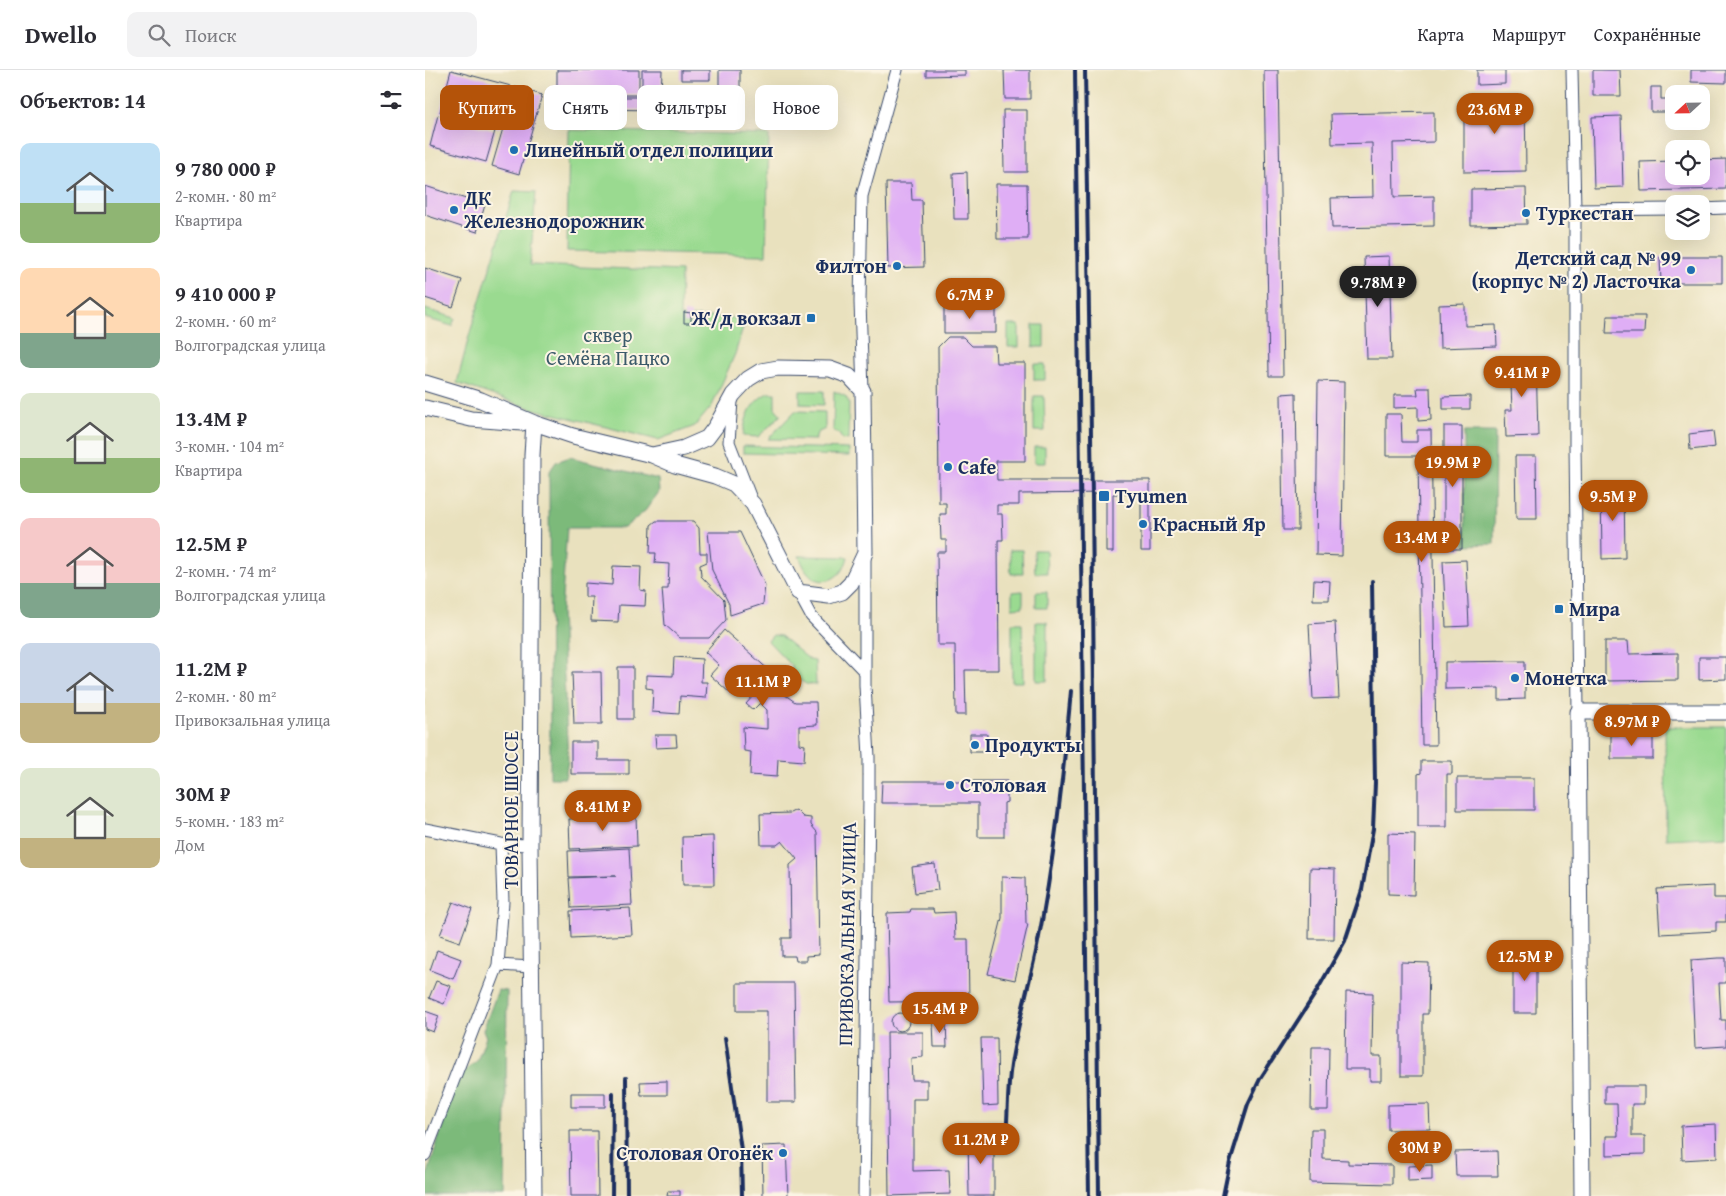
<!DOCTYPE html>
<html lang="ru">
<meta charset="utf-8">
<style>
body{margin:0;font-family:"Gentium Book Plus",serif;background:#f2f2f3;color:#2b2b33;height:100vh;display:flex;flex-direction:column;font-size:19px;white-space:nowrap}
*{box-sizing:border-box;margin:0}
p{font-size:16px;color:#7c7c81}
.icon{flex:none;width:28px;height:28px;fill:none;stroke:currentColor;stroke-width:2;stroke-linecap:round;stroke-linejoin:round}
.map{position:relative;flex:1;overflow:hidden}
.panel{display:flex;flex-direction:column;background:#fff;width:425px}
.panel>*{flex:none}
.banner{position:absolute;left:15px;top:15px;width:475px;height:45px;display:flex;gap:10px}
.needle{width:32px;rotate:248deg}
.controls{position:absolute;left:1240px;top:15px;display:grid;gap:10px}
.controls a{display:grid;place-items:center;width:45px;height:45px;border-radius:10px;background:#fff;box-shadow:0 5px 20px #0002;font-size:25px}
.price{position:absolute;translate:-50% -42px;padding:0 11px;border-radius:18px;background:#b45309;color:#fff;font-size:16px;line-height:32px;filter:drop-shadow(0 1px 2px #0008)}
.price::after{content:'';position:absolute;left:50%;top:30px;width:15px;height:11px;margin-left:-8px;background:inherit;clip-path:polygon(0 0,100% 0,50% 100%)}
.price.on{background:#222;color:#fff}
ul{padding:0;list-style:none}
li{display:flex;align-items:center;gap:15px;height:125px;padding:0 20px}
li span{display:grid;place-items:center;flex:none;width:140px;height:100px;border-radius:10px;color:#555}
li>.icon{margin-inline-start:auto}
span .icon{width:60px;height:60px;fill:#fffc;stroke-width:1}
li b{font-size:21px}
h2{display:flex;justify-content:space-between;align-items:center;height:60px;padding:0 20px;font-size:21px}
.pill{padding:0 18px;border-radius:10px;background:#fff;box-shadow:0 5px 20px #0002;font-size:18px;line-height:45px}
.pill.on{background:#b45309;color:#fff}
header{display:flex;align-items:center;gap:30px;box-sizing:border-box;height:70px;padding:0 25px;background:#fff;border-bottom:1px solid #e1e1e2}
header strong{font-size:24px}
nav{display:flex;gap:28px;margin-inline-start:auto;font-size:18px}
.search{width:350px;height:45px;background:#f2f2f3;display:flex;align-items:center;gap:12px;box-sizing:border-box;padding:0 18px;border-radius:10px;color:#7c7c81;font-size:19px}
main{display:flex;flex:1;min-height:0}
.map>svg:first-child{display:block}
.green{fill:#9ada90;stroke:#5a8477}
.forest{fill:#7bba7a;stroke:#4b746c}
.building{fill:#dfaef5}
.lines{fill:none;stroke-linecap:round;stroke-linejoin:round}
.street-casing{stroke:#3a4a6c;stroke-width:13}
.secondary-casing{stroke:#3a4a6c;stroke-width:17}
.street{stroke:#fff;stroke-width:11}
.secondary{stroke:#fff;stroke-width:15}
.rail{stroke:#1b2f5e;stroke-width:4}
.poi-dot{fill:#1f6fb2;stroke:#fcf5e5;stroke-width:2}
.labels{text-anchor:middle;stroke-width:4;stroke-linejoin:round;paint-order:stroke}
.poi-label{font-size:20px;font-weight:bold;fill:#1b2f5e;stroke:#fcf5e5;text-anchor:start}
.park-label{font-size:20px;fill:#3b5a6a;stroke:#fcf5e5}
.street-label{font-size:20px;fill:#1b2f5e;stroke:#fcf5e5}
</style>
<header>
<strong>Dwello</strong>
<div class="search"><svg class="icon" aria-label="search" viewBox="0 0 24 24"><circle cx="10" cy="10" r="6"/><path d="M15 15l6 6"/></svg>Поиск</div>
<nav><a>Карта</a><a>Маршрут</a><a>Сохранённые</a></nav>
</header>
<main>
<section class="panel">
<h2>Объектов: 14<svg class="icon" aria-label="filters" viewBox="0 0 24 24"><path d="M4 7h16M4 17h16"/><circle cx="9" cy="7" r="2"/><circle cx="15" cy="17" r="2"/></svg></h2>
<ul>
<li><span style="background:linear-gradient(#bfe0f5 60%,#8fb573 0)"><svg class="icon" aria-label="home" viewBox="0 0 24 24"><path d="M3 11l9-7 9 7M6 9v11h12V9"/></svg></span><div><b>9 780 000 ₽</b><p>2-комн. · 80 m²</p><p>Квартира</p></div></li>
<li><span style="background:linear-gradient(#ffd9b3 65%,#7fa58c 0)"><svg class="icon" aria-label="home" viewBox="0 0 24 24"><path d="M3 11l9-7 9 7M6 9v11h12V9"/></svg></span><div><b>9 410 000 ₽</b><p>2-комн. · 60 m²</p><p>Волгоградская улица</p></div></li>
<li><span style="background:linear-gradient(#dfe7d0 65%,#8fb573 0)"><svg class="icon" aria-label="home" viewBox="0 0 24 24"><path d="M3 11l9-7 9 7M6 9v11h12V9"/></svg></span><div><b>13.4M ₽</b><p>3-комн. · 104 m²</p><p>Квартира</p></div></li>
<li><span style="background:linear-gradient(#f6c9c9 65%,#7fa58c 0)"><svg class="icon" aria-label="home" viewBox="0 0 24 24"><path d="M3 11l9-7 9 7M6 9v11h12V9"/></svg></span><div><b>12.5M ₽</b><p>2-комн. · 74 m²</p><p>Волгоградская улица</p></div></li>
<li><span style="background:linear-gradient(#c9d6e8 60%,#c2b280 0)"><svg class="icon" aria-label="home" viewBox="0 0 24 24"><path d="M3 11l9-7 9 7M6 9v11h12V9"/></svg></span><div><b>11.2M ₽</b><p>2-комн. · 80 m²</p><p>Привокзальная улица</p></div></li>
<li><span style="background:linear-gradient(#dfe7d0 70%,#c2b280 0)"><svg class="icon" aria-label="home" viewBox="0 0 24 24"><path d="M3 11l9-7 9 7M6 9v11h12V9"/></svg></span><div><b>30M ₽</b><p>5-комн. · 183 m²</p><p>Дом</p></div></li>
</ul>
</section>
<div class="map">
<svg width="1301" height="1126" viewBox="0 0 1301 1126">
<rect width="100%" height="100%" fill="#fcf5e5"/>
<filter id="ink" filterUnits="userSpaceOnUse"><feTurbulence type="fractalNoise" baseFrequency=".02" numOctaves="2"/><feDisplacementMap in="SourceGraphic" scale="10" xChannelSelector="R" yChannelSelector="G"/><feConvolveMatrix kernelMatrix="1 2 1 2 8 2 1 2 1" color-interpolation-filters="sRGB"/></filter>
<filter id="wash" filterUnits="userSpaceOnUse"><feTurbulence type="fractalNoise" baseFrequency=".0096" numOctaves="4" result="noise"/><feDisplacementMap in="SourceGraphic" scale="20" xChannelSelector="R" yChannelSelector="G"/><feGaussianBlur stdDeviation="1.12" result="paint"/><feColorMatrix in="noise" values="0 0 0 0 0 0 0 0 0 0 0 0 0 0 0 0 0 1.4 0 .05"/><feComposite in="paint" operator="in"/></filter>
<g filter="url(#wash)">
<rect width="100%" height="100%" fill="#e9e1be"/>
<path class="green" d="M144 60 344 65 341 185 142 181Z
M89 121 111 122 105 195 256 201 255 246 321 248 310 284 287 336 270 356 233 370 105 338 32 313 44 266Z
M0 239 30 248 27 256 0 248Z
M583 255H594V277H583Z
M608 255H619V277H608Z
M609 294H620V310H609Z
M375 321H399V335L375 334Z
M409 321 420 326 424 332 423 370 417 369 414 364 408 360Z
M343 323H350V338L356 345 333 367 318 366C320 348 325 332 343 323Z
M609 326H619L620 361H609Z
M370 341 400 342V359L392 363 390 370 343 369Z
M318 376 424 379V386L318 383Z
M609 377H620V393H609Z
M585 480H597L598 504H586Z
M609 480H621L622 503H610Z
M374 486 423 487C419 505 400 520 384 504 379 499 377 492 374 486Z
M598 521V537L587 538V522Z
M611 522H622V538H611Z
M611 552H622V611H611Z
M587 553H597L598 612H587Z
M348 565 356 566 385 590 390 591 391 615 381 614 368 606 367 596 343 571Z
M1240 657H1301V766L1241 769Z"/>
<path class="forest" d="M1039 362H1070L1069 474 1040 475Z
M145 387 233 409 234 422 220 441 199 458H142L136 542 143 691 140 708H125L124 402 131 392Z
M73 920 82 921 80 1126H0V1113L32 1007 52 991 61 967 58 960Z"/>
<g id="blocks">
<path class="building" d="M26 0 86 16 74 58 15 42Z
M132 0H214V25H156V20H132Z
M217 0H237L236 28 294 29V0H315V41L157 39V27H217Z
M256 0H285V10H256Z
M501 0H540V5L501 6Z
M579 0H605V29H580Z
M839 0H853L858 306H844Z
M1052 0H1080V14L1052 15Z
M1168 0H1195L1196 26H1168Z
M1266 0H1301V13L1266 12Z
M90 17 117 25 94 104 67 96Z
M1226 17H1236V29H1249V42H1226Z
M1039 28H1100L1101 101 1039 102Z
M1276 30H1281L1280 42H1276Z
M578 40H602V102H579Z
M1009 42V72L968 73 969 127 1009 126V156L907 158 906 128 948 127 947 73 907 74 906 44Z
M13 45 70 61 61 92 5 76Z
M1196 46 1198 117 1169 118 1167 47Z
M1301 89V119L1216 121 1215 92 1249 91V106H1276V90Z
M542 102 543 149H529L528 103Z
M461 113H486L487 130H497L499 197 463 198Z
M571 114H602L603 169H572Z
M0 116 60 135 52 162 0 145Z
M1101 118 1102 154 1046 155V119Z
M964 186 967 289H942L939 187Z
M1235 187H1297V213H1236Z
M0 198 37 210 28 237 0 228Z
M1040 234V256L1071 255 1072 276 1015 278 1014 235Z
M519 238H571V263H519Z
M259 242 266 243V253H259Z
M1182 246H1220L1219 263H1181Z
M523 267H538L547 276H570L571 293H600V391H571L572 410H725V481H716V424H688V482H681V423L594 424V435H572V444H577L578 470H573L574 600H540L541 645H531L530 575H513L512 482H521V470H516L515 444H521V433H514L513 277Z
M1111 289 1113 366 1081 367 1080 340H1087L1086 315 1080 316 1079 290Z
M893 311 919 312 917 486 891 485Z
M992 318H1005L1006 350 993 351V337L969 338V325H993Z
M871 323 873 460H858L856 324Z
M1045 326V339H1018V327Z
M961 344H976L977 372H992V360H1006L1011 675H997L993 386H961Z
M1019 356H1037V479H1019Z
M1288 361 1290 377 1265 380 1264 364Z
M1090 386H1111L1112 449H1091Z
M1176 416H1199L1200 488 1177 489Z
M231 451H268L274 458 275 483H282V492L275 495 276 506 299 530 301 550 284 568H255L240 555 237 519H243L244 494 230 493 231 483H225L226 455Z
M283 462H315L340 515 338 534 305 545 304 534 287 500Z
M1041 490 1044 556 1021 557 1018 491Z
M188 496 216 497 215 520 221 521 220 536 194 535 193 552 166 551 167 527H160V513L187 515Z
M889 510 905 511 904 530H888Z
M910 552 914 628 888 629 884 554Z
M299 560 356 611V622L370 632H391L392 655 374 656V674L380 675 379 691 353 689 352 707 325 705 326 682 319 681 318 657 342 659V640L335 633 328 640 321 634 328 626 314 613 305 623 285 605 294 595 280 582Z
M1180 571H1203L1204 584 1253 583V610L1180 611Z
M249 587 277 589 276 612H282L281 628 255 626 254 644 227 642 228 619 221 618V605L248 606Z
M1274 587H1301V609L1274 610Z
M1100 591V629L1074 630V618L1020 619V592Z
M193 597H208V649H193Z
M147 602H176L177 654H149Z
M545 664H562V682H545Z
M1228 664V689H1186V665Z
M230 665H251L252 677 231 678Z
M146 672H173V690H204V704H146Z
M996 691H1027V704H1022V757H993V704L996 703Z
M1032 708H1109V740H1032Z
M457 711H582V732L579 733V767H553V733H456Z
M371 740 378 747 386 748V755L392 762 394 885 381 886V891H371L370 886H357V868H366L365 795 372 789 357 771 352 775H336L335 744 365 743Z
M211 745 212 776 145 779 144 749Z
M963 763 990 764 989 825 963 824Z
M288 766 289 815H258L257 767Z
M204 778 207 835 146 838 144 808 191 806 144 807 143 781Z
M510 794 513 820 490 823 487 797Z
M885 798 910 799 909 869H884Z
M577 807 600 808 601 854H603L590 910 563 904 577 848Z
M1289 816V828H1301V852H1291V861L1235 864 1232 819Z
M28 832 47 839 35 872 15 865Z
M205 838 207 865 146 868 145 841Z
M486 839H508L509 843 529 842 530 869H543L544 931 464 932 462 843 485 842Z
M12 880 36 889 28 909 5 900Z
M1088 881H1111V943H1088Z
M1293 888H1301V913H1294L1296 950H1301V976L1270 978 1266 890Z
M976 892 1004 893 1003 944H998V1006H976Z
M11 911 26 916 19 934 4 928Z
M312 913H369L371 1032H342V941H312Z
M921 922 948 923 947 986H956V1011H945V999H920Z
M0 941 14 946 8 962 0 959Z
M466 952a9 9 0 1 1 18 0a9 9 0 1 1-18 0Z
M508 951H521L522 977H509Z
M462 962H498V987L486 988 487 1010H502V1029H488V1101L524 1100 525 1124 464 1126Z
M556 968H572L573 1035 558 1036Z
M887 977H904L903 1040H886Z
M242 1011V1025H216L215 1012Z
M1180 1016H1219V1034H1207V1066H1220V1084L1181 1085V1066H1193L1192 1034H1180Z
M146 1023H180V1037H146Z
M1004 1034 1005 1059 963 1060V1035Z
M1291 1054 1292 1088 1257 1090 1256 1056Z
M886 1059H898V1089L923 1090V1094L967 1095V1114L885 1112Z
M145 1061H172L173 1126H146Z
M569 1064V1126H544L543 1065Z
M361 1075 363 1126H338L337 1076Z
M1072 1081 1073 1106H1031L1030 1082Z
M1007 1095V1110L983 1111V1096Z
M243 1121H255V1126H242Z"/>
</g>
</g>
<g filter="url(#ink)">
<use href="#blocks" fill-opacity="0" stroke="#3a4a6c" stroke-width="1"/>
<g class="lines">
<g class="street-casing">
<path id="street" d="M1147 0 1150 140V374L1153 642
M1276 139 1301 138
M1150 140 1249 139
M438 321 435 232 437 126 472 0
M307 331 304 372 325 426
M373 522 386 546 440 602
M0 759 76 774 105 775
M73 895 107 897
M0 1085 73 895 78 832 76 774
M439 1126 444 728V687L440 615V485"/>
</g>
<g class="secondary-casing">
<path id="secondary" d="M0 313 56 330 109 353 148 366 227 385 259 378 282 368 291 356 308 325 323 309 336 301 353 298 405 299 424 306 438 321 440 483 426 513 417 522 404 526 373 522 328 434 309 414 290 406 250 395 227 385
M0 338 46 349 97 353
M109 353 107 385 105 775 109 1126
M1157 1126 1153 642H1301"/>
</g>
<use href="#street" class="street"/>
<use href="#secondary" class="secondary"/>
<path class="rail" d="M650 0 664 1126
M660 0 667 426 674 1126
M300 968 316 1080 317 1126
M201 1008 202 1126
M582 1052C583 1033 583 1014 586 995 592 955 604 916 612 877 629 792 638 707 646 621
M187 1126 188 1023
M798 1126 805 1092 823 1034 835 1009 890 924 920 871 937 820 948 759 950 713 947 511"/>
</g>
</g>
<g class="poi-dot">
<circle cx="89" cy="80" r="5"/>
<circle cx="29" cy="140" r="5"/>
<circle cx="1101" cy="143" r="5"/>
<circle cx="472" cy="196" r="5"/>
<circle cx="1266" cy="200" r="5"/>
<rect x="381" y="243" width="10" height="10" rx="2.5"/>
<circle cx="523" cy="397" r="5"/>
<rect x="673" y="420" width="12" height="12" rx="2.5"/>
<circle cx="718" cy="454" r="5"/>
<rect x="1129" y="534" width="10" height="10" rx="2.5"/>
<circle cx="1090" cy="608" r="5"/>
<circle cx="550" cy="675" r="5"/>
<circle cx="525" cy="715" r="5"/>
<circle cx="358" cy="1083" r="5"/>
</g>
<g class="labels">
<g class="poi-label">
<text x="99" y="87">Линейный отдел полиции</text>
<text x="39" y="135">ДК<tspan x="39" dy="23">Железнодорожник</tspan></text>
<text x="1111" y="150">Туркестан</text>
<text x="1256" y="195" text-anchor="end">Детский сад № 99<tspan x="1256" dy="23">(корпус № 2) Ласточка</tspan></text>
<text x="462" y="203" text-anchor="end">Филтон</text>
<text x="376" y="255" text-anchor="end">Ж/д вокзал</text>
<text x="533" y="404">Cafe</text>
<text x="690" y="433">Tyumen</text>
<text x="728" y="461">Красный Яр</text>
<text x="1144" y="546">Мира</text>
<text x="1100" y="615">Монетка</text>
<text x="560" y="682">Продукты</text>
<text x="535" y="722">Столовая</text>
<text x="348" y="1090" text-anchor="end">Столовая Огонёк</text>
</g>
<g class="park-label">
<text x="183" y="272">сквер<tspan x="183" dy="23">Семёна Пацко</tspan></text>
</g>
<g class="street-label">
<text transform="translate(86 740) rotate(-90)" y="7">ТОВАРНОЕ ШОССЕ</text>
<text transform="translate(422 864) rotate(-89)" y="7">ПРИВОКЗАЛЬНАЯ УЛИЦА</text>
</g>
</g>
</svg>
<div class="controls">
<a><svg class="needle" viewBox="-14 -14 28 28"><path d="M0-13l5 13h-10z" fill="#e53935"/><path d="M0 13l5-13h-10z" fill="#7c7c81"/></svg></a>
<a><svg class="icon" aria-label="locate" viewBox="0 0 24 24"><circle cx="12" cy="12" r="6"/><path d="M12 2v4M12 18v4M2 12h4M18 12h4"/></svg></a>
<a><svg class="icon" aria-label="layers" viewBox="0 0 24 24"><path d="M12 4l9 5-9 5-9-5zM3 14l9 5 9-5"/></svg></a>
</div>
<b class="price" style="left:1070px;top:65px">23.6M ₽</b>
<b class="price on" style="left:953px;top:238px">9.78M ₽</b>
<b class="price" style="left:545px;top:250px">6.7M ₽</b>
<b class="price" style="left:1097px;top:328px">9.41M ₽</b>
<b class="price" style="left:1028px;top:418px">19.9M ₽</b>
<b class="price" style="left:1188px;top:452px">9.5M ₽</b>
<b class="price" style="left:997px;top:493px">13.4M ₽</b>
<b class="price" style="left:338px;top:637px">11.1M ₽</b>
<b class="price" style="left:1207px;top:677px">8.97M ₽</b>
<b class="price" style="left:178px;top:762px">8.41M ₽</b>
<b class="price" style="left:1100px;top:912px">12.5M ₽</b>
<b class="price" style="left:515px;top:964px">15.4M ₽</b>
<b class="price" style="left:556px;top:1095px">11.2M ₽</b>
<b class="price" style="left:995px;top:1103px">30M ₽</b>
<div class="banner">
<a class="pill on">Купить</a>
<a class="pill">Снять</a>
<a class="pill">Фильтры</a>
<a class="pill">Новое</a>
</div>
</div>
</main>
